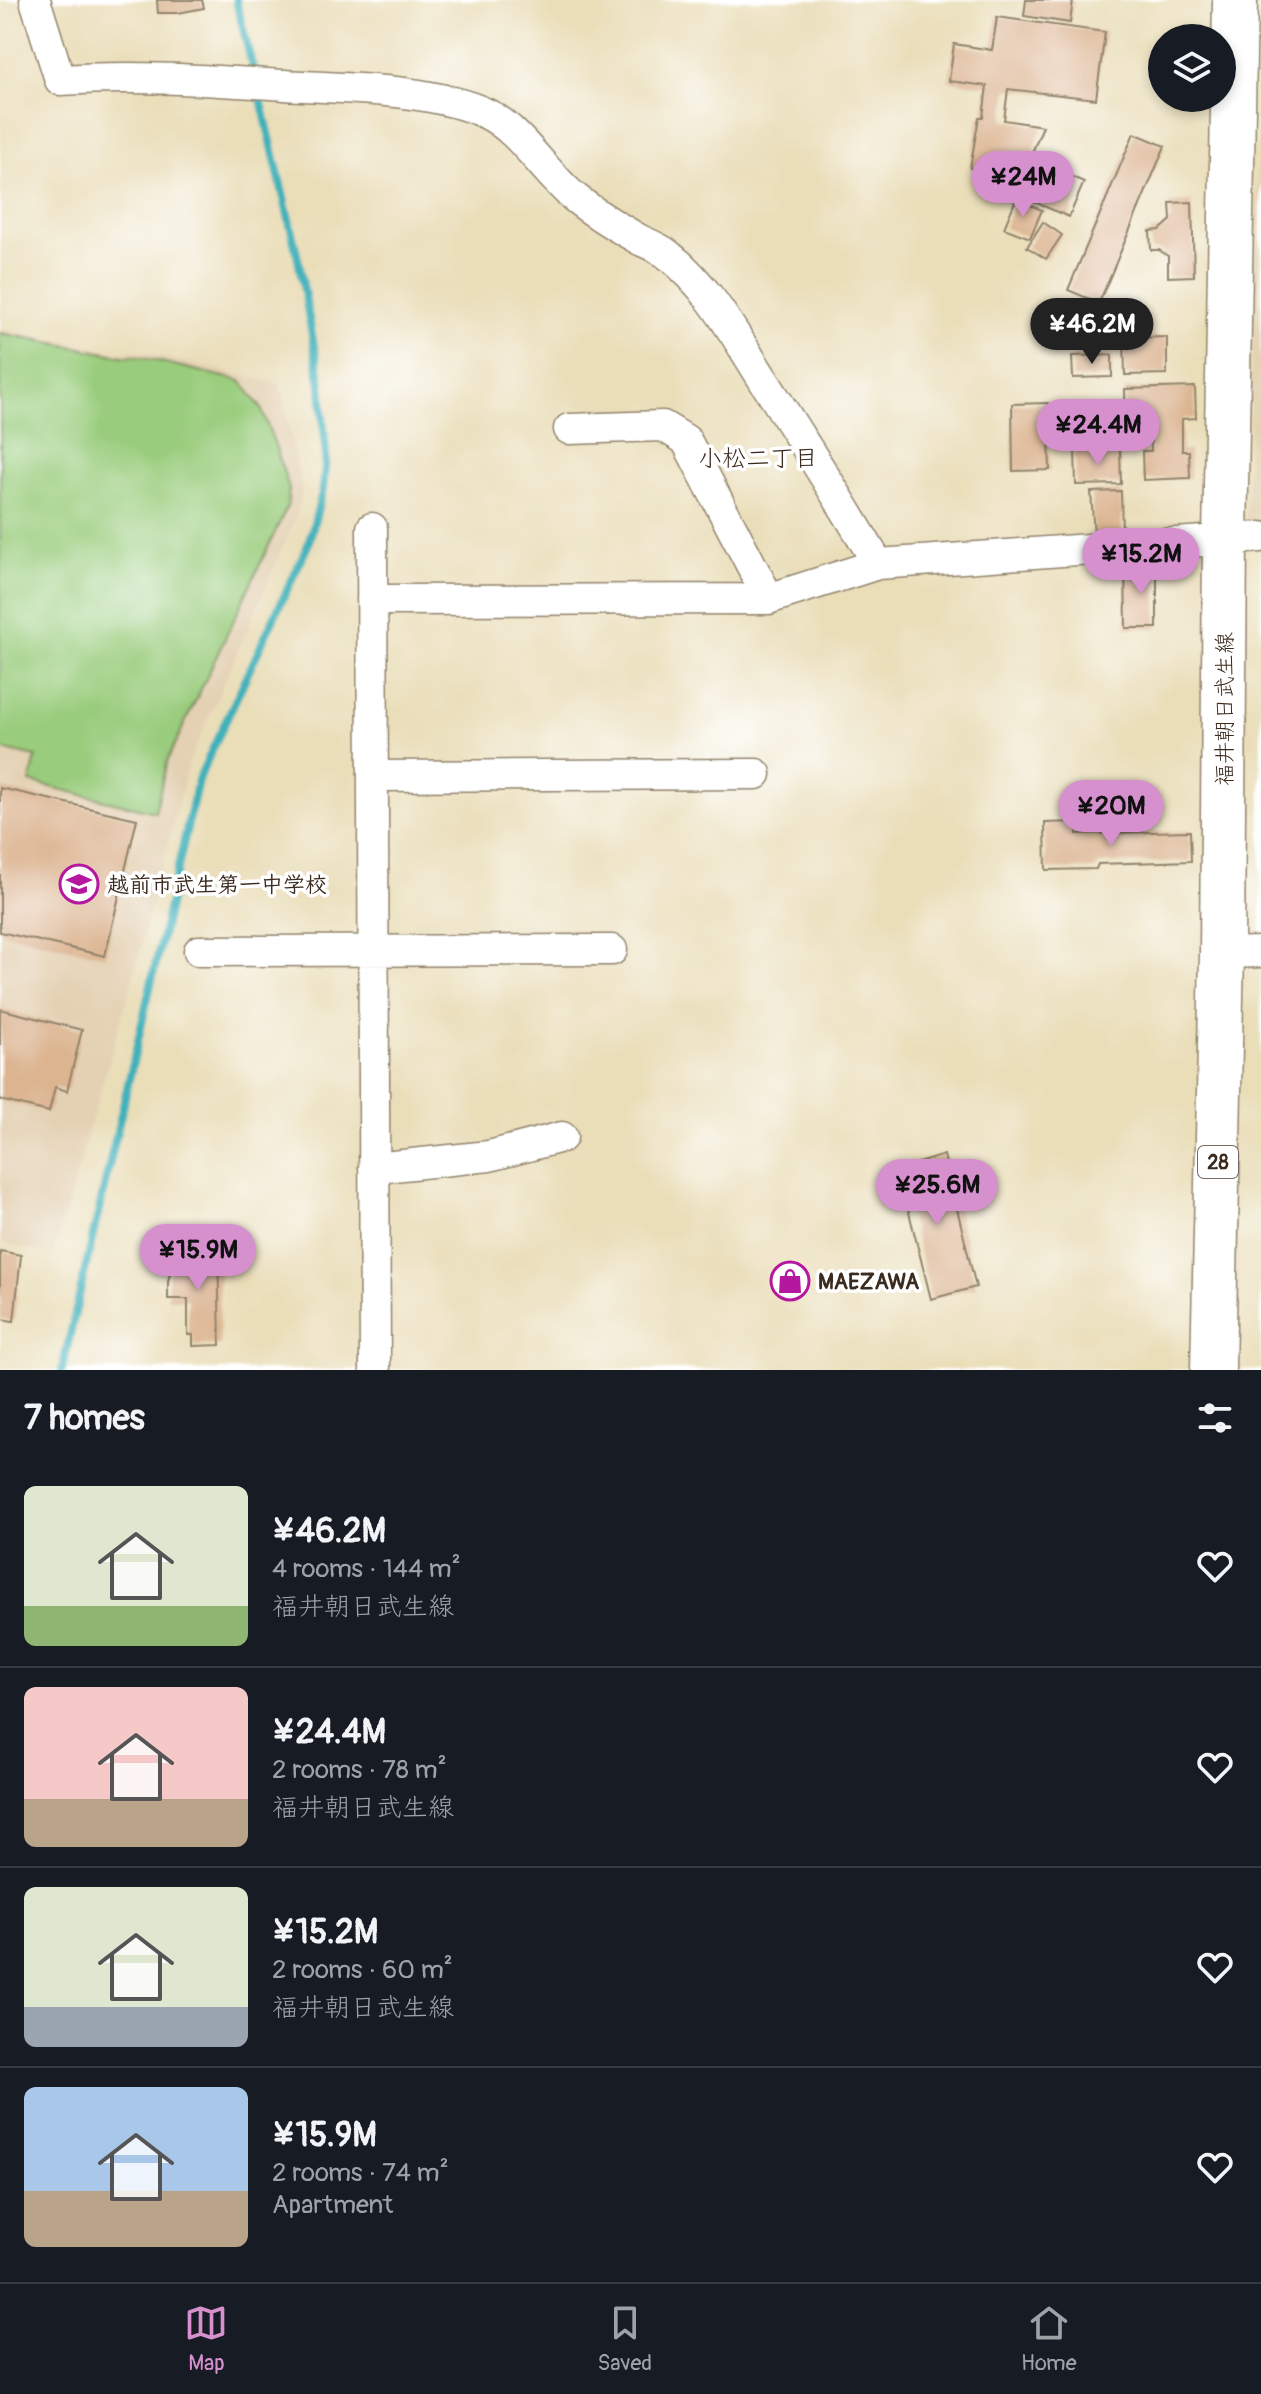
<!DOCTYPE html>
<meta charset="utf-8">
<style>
body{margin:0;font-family:Pangolin,"Klee One",sans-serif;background:#242831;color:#f1f3f6;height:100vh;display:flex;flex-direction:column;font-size:30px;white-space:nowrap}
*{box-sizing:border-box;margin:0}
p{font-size:26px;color:#9ea1a6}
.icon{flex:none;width:44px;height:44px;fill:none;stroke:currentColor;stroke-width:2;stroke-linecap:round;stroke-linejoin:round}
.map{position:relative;height:1370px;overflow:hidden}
.sheet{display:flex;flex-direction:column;background:#171b24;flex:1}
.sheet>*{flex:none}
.fabs{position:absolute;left:1148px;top:24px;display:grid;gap:16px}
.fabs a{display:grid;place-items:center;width:88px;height:88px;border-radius:50%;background:#171b24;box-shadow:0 4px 12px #0003;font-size:40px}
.price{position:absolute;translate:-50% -68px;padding:0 18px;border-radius:28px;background:#d690ce;color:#111;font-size:26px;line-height:52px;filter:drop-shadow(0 2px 4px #0008)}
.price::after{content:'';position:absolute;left:50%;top:48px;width:24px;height:18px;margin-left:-12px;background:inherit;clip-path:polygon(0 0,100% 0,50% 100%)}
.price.on{background:#222;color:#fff}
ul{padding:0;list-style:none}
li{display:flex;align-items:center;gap:24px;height:200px;padding:0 24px}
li+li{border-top:2px solid #363941}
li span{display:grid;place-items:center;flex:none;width:224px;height:160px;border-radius:12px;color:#555}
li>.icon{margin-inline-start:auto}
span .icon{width:96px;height:96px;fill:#fffc;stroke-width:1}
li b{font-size:34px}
h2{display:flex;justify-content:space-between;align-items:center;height:96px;padding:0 24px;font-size:34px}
.tabs{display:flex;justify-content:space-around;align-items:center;height:112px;border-top:2px solid #363941;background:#171b24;font-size:22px;color:#9ea1a6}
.tabs a{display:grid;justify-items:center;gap:4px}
.tabs .on{color:#d690ce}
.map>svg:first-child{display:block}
.built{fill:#e4d1b4}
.green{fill:#99cc7c;stroke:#6a7b4d;stroke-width:2}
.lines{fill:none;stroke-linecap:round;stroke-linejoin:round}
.stream{stroke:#41b1ba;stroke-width:8}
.building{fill:#dcb490}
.minor-casing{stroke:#92846c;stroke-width:33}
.primary-casing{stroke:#92846c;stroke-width:47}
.minor{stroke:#fff;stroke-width:30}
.primary{stroke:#fff;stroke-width:44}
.labels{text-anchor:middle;stroke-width:7;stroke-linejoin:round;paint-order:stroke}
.shield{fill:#fff;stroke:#766a62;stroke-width:2}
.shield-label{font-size:20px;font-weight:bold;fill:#3b2a1e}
.street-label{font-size:22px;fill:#3b2a1e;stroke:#fff}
.poi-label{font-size:22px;font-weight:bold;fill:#3b2a1e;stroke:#fff;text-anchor:start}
.neighbourhood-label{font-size:24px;fill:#3b2a1e;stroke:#fff}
</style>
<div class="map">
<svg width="1261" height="1370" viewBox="0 0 1261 1370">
<rect width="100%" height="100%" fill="#fff"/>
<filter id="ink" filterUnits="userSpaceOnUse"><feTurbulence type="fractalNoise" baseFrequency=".0125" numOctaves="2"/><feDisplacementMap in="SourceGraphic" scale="16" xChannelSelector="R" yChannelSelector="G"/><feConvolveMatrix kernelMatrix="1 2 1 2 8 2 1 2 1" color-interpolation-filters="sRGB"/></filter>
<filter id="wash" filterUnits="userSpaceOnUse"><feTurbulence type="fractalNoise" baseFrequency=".006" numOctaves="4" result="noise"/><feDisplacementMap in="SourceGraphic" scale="32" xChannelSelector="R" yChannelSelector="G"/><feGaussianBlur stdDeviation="1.8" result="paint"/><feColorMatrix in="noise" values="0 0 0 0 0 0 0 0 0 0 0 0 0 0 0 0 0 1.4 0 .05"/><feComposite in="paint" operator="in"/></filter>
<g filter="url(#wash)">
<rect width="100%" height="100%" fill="#eadeb9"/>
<path class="built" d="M1261 80V527H1246Z
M0 329 124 353 132 350 280 384 302 490 299 508 291 529 189 763 125 1006 53 1255 0 1242Z"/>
<path class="green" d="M0 333 127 357 131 355 241 381 261 408 275 445 289 489 287 507 167 761 155 812 30 782 36 757 0 749Z"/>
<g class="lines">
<path class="stream" d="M236 0 255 77
M62 1370 198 780 308 545 323 489 326 457 321 385 299 263 259 90"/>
</g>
<g id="blocks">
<path class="building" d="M157 0H202L204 8 178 13H158Z
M1026 0H1073L1070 23 1024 16Z
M997 17 1105 32 1096 99 1008 89 1004 120 1043 126 1022 177 970 168 979 117H983L987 86 949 81 954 44 992 50Z
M1134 133 1165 146 1099 303 1068 290Z
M1049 167 1084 182 1069 217 1034 202Z
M1016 199 1042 210 1030 238 1004 228Z
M1192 202 1194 276 1168 277V256L1159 250H1151L1150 231 1160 230 1171 220 1170 203Z
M1043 222 1062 235 1046 259 1027 247Z
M1167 337V374L1125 375 1124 338Z
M1112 355V377L1073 378 1072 356Z
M1195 387 1196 418 1182 419V451H1189L1190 478 1143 480 1142 451H1151L1150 420 1143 421 1144 429H1126L1125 389Z
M1048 403 1050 470 1013 471 1012 404Z
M1120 449 1121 484 1076 485 1075 450Z
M1121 491 1122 535 1094 536 1091 492Z
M1157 564V628H1126L1125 565Z
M0 788 137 819 105 956 0 932Z
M1077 822V834L1190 831 1191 861 1098 864 1096 869 1046 870 1045 823Z
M0 1009 82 1030 67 1091 55 1087 49 1112 0 1100Z
M944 1155 976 1287 931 1299 898 1169Z
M218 1247 220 1345 193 1346V1335H188V1299H168V1281L176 1252H186V1248Z
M0 1251 21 1255 14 1321 0 1319Z"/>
</g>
</g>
<g filter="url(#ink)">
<use href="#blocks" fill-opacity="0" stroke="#92846c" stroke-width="2"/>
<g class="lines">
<g class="minor-casing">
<path id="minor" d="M35 0 60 80C135 75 209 80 284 85 345 89 432 88 487 114 519 129 545 173 574 197 595 214 617 227 640 240 649 244 659 248 667 254 710 287 737 339 766 384 804 443 842 503 878 564
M569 429 663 426 686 440 769 599
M372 528 375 1370
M372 600 768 599 878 564 1261 537
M373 776 756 774
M199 951 612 950
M1222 953 1261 952
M374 1168 489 1156 562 1137"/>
</g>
<g class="primary-casing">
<path id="primary" d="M1213 1370 1222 953 1225 538 1235 0"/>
</g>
<use href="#minor" class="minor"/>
<use href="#primary" class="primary"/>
</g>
</g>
<defs>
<g id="school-ring" transform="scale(2)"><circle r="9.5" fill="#fff" stroke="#b5179e" stroke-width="1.5"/><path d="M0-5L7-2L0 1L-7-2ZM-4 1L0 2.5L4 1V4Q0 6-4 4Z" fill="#b5179e"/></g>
<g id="shop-ring" transform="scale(2)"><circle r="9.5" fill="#fff" stroke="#b5179e" stroke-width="1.5"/><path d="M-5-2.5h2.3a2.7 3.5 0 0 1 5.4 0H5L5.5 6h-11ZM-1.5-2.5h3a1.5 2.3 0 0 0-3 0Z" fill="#b5179e"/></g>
</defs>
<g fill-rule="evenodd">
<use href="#school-ring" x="79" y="884"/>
<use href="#shop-ring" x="790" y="1281"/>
</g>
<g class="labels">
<rect class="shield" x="1198" y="1146" width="40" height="32" rx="6"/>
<g class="shield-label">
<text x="1218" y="1169">28</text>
</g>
<g class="street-label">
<text transform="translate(1224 709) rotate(-90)" y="8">福井朝日武生線</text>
</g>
<g class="poi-label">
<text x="107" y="892">越前市武生第一中学校</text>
<text x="818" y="1289">MAEZAWA</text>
</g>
<g class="neighbourhood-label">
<text x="758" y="466">小松二丁目</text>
</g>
</g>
</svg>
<div class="fabs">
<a><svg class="icon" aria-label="layers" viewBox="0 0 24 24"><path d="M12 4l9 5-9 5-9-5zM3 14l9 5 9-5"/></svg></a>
</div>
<b class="price" style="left:1023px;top:219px">¥24M</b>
<b class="price on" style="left:1092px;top:366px">¥46.2M</b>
<b class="price" style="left:1098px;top:467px">¥24.4M</b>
<b class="price" style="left:1141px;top:596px">¥15.2M</b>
<b class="price" style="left:1111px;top:848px">¥20M</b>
<b class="price" style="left:937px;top:1227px">¥25.6M</b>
<b class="price" style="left:198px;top:1292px">¥15.9M</b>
</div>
<section class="sheet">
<h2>7 homes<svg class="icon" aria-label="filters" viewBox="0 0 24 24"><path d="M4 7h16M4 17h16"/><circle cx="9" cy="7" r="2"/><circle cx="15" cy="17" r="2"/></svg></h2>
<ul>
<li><span style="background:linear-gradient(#dfe7d0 75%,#8fb573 0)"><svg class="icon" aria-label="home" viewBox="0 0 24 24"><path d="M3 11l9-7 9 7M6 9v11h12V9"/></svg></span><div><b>¥46.2M</b><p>4 rooms · 144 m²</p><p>福井朝日武生線</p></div><svg class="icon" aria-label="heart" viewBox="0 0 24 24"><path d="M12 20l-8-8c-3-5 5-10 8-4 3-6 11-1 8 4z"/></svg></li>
<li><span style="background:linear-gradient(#f6c9c9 70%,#b9a48a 0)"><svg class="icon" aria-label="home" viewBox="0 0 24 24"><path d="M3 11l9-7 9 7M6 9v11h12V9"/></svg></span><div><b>¥24.4M</b><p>2 rooms · 78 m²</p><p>福井朝日武生線</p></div><svg class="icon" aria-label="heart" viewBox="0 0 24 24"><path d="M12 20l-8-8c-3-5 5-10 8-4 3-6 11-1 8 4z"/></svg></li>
<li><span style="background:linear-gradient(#dfe7d0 75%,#9aa5b1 0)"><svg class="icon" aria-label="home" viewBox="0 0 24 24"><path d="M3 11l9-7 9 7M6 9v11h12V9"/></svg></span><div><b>¥15.2M</b><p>2 rooms · 60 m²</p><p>福井朝日武生線</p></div><svg class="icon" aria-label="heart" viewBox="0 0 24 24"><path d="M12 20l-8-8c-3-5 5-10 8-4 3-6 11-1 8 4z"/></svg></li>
<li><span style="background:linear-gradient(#a9c7e8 65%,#b9a48a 0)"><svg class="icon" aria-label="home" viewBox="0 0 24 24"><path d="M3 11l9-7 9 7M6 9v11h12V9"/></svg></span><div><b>¥15.9M</b><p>2 rooms · 74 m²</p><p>Apartment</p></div><svg class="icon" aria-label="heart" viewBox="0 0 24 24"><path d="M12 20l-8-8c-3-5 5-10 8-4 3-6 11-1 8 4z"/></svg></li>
</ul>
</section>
<nav class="tabs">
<a class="on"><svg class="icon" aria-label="map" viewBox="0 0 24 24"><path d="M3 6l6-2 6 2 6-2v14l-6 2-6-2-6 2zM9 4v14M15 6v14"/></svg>Map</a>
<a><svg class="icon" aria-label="saved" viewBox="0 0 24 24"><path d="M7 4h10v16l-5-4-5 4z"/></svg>Saved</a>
<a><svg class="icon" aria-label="home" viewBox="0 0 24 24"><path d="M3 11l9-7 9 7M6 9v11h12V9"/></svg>Home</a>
</nav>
